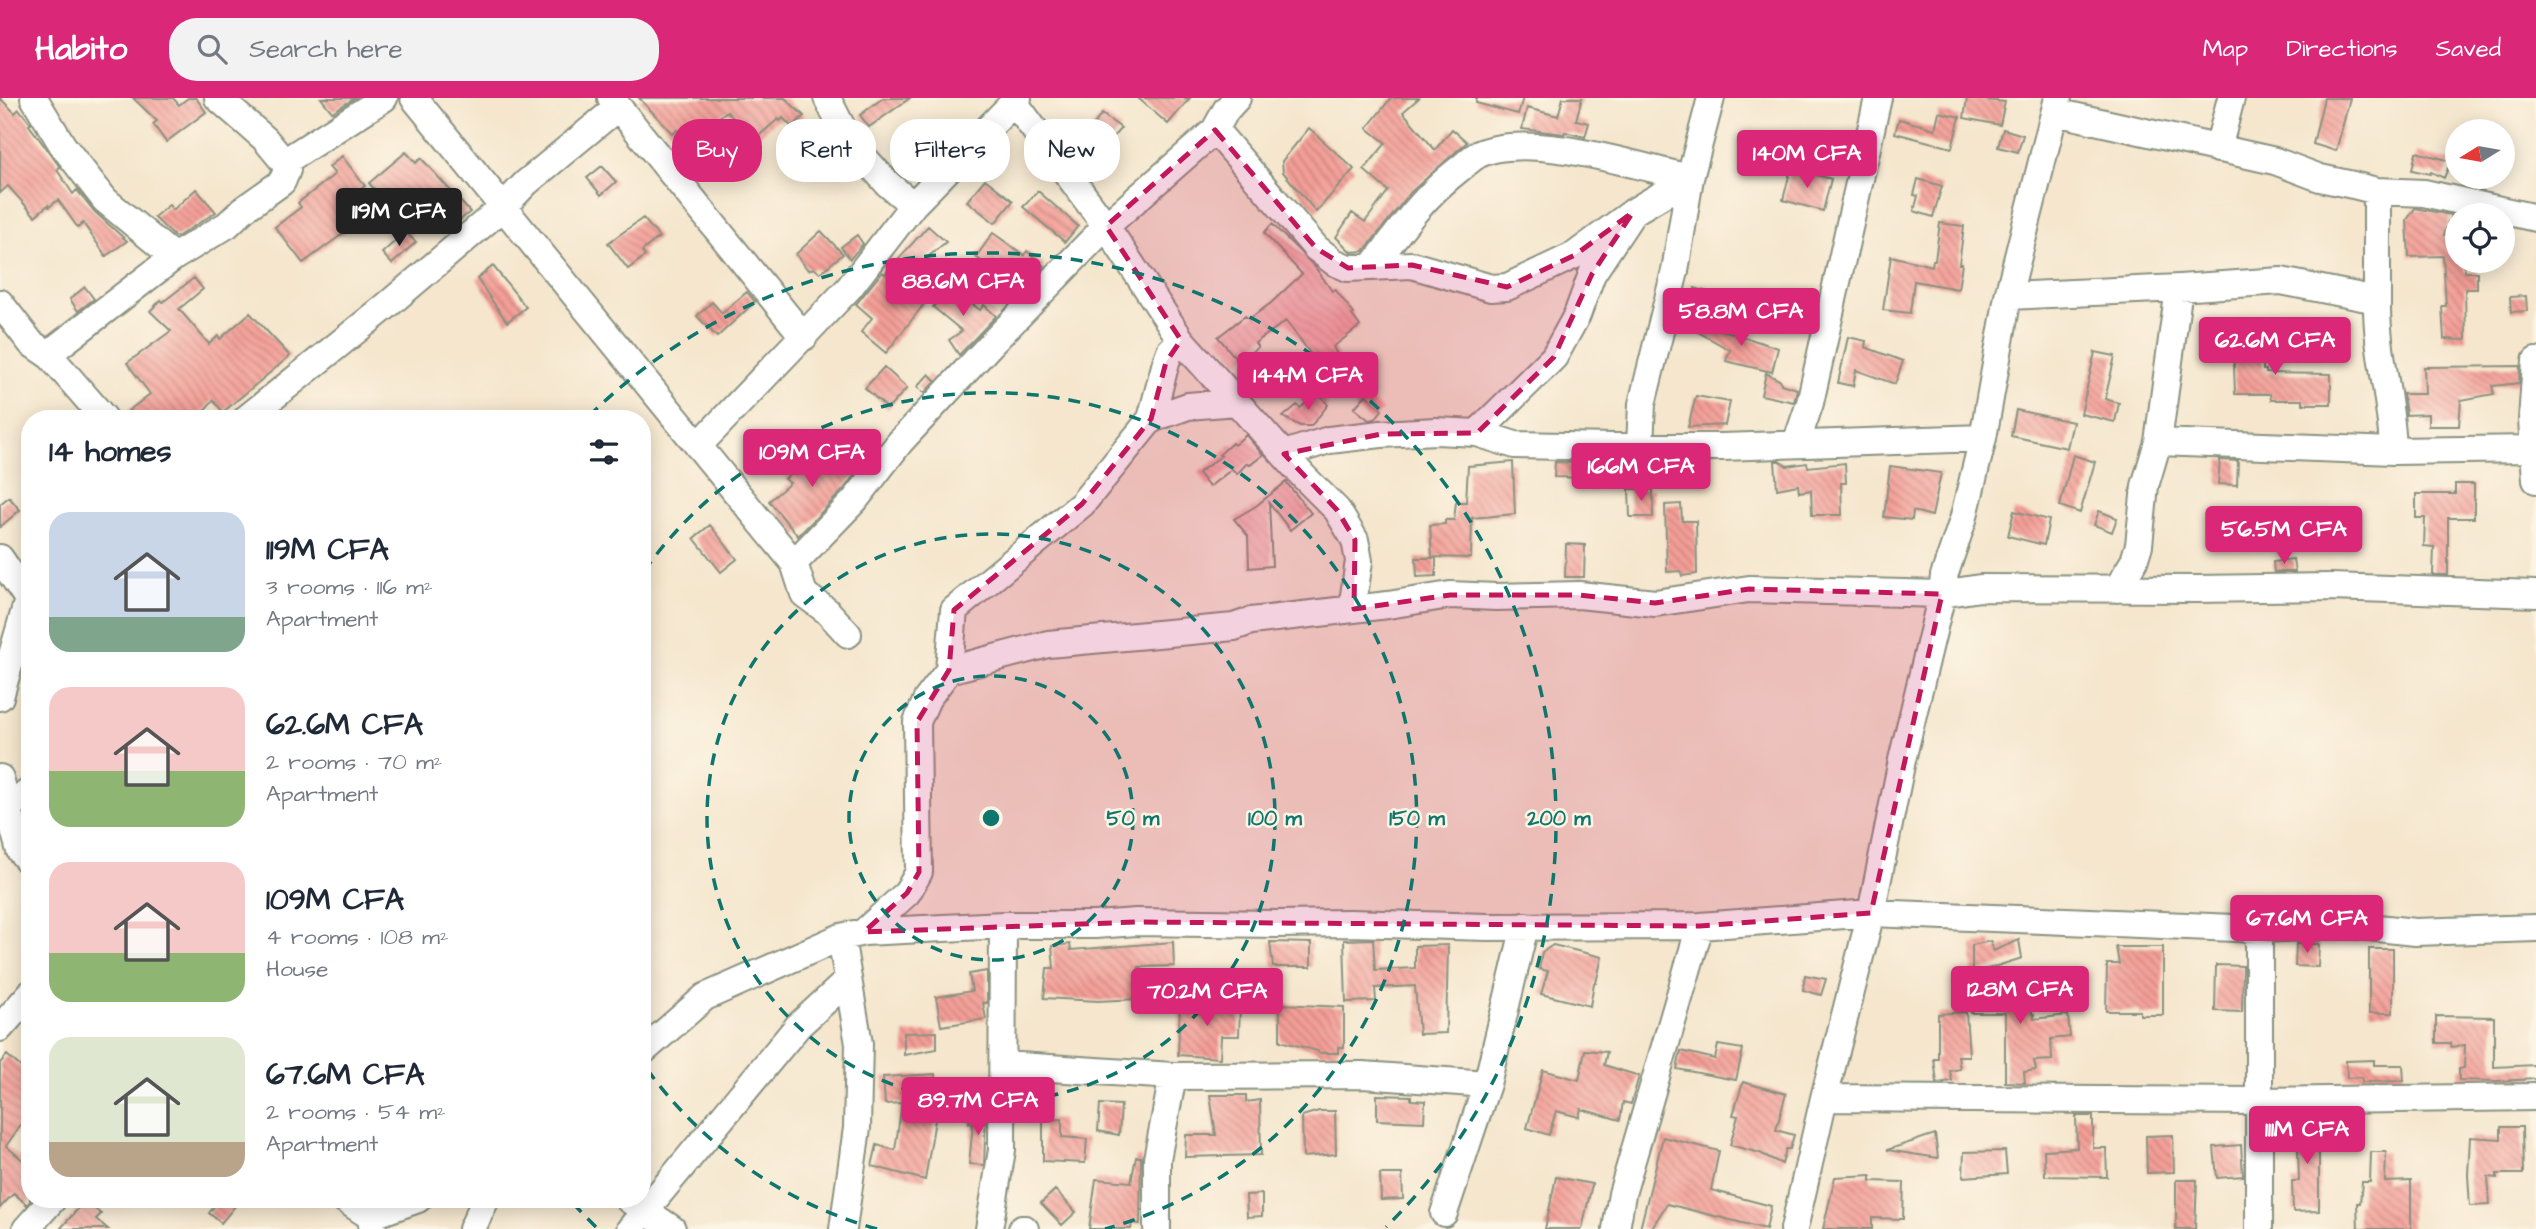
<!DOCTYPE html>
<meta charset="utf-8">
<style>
body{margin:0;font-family:"Architects Daughter",sans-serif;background:#f2f2f3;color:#1f2937;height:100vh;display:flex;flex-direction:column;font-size:26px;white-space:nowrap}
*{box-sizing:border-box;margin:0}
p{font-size:23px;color:#747a83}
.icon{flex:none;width:38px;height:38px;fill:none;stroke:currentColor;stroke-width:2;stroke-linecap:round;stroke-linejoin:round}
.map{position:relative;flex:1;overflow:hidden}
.drawer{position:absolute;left:21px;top:312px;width:630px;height:798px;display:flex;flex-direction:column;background:#fff;border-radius:28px;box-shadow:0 4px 18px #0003}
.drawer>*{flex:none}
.banner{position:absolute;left:672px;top:21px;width:665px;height:63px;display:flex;gap:14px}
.needle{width:46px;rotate:259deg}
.buttons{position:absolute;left:2445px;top:21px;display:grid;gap:14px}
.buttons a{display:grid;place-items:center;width:70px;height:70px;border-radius:50%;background:#fff;box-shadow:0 4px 18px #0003;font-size:35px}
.price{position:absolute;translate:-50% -60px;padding:0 16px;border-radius:7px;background:#db2777;color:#fff;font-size:23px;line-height:46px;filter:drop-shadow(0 2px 4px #0008)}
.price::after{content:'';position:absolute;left:50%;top:42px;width:21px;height:16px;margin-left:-10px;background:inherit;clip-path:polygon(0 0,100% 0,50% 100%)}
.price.selected{background:#222;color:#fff}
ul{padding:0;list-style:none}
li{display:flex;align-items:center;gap:21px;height:175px;padding:0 28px}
li span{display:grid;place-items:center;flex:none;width:196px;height:140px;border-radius:21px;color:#555}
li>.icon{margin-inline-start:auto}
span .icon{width:84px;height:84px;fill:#fffc;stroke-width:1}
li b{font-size:30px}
h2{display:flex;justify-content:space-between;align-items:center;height:84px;padding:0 28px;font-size:30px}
.pill{padding:0 24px;border-radius:28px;background:#fff;box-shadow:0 4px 18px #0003;font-size:24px;line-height:63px}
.pill.selected{background:#db2777;color:#fff}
header{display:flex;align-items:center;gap:42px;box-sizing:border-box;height:98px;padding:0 35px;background:#db2777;color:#fff}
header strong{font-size:33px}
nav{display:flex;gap:38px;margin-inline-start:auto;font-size:24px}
.search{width:490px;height:63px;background:#f2f2f3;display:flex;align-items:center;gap:18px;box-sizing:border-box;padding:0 24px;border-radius:28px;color:#747a83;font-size:26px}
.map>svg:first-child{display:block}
.building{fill:url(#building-back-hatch)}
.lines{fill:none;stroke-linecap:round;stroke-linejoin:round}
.minor-casing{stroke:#8a9280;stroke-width:30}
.minor{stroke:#fff;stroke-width:26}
.marked{fill:#c2185b;fill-opacity:0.2;stroke:#c2185b;stroke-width:5;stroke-dasharray:14 9;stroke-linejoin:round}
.ring{fill:none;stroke:#0f766e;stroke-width:3.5;stroke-dasharray:12 9}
.centre{fill:#0f766e;stroke:#fcf5e5;stroke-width:3.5}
.ring-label{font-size:21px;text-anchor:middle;font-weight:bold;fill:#0f766e;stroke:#fcf5e5;stroke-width:5;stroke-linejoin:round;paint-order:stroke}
</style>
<header>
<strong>Habito</strong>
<div class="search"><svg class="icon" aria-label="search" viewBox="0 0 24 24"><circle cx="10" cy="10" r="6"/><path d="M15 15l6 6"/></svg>Search here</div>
<nav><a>Map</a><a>Directions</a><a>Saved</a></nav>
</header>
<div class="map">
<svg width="2536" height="1131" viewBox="0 0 2536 1131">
<defs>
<pattern id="building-back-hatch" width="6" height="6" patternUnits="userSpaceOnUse" patternTransform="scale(1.75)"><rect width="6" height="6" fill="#f49e97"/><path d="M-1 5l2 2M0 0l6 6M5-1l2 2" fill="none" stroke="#c5827c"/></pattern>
</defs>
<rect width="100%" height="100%" fill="#fcf5e5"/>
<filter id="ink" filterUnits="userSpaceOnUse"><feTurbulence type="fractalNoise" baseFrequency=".0143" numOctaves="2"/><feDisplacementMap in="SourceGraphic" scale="14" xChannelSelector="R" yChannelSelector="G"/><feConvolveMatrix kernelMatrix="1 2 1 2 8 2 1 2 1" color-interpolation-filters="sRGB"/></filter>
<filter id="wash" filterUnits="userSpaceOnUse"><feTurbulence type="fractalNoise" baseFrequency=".00686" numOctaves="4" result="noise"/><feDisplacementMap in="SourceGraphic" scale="28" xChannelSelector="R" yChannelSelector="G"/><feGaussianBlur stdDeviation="1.57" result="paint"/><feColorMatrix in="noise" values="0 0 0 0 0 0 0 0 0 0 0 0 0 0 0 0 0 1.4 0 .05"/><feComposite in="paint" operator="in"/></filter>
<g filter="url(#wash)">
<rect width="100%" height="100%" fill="#f5e6cd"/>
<g id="blocks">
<path class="building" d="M0 0 15 15 19 11 31 26 29 27 60 69 57 72 73 96 77 92 95 114 127 143 106 158 83 125 78 130 58 102 49 109 48 107 35 118 8 88 0 95Z
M133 0H173L179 7 188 0H196L206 14 166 44 153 26 157 23Z
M321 0H355L332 14Z
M639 0H785L804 18 792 29 783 20 780 23 778 21 753 43 727 13 714 23 712 20 685 41 677 32 673 36Z
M883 0H910L869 29 860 17Z
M1138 0H1190L1168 26Z
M1391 0H1419L1403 14 1435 52 1452 31 1467 44 1411 94 1364 153 1351 154 1336 139 1352 115 1365 124 1388 93 1364 72 1386 45 1367 30Z
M1476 0H1523L1518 16 1476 5Z
M1563 0H1582L1576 22 1589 25 1585 39 1565 34 1564 36 1522 31 1527 10 1558 18Z
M1967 0 2005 4 2000 27 1964 20Z
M2324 0H2350L2336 53 2313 46Z
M1939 14 1960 19 1952 50 1895 35 1899 21 1935 31Z
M1102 16 1121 30 1108 45 1091 30Z
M1309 30 1354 71 1316 114 1283 74 1282 63Z
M2003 31 2023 37 2018 54 1998 49Z
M406 54 416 65 421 60 470 114 445 134 432 115 409 137 384 108 387 106 369 85Z
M2416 54 2451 63 2444 80 2431 74 2430 76 2412 72Z
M342 58 365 88 340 106 356 126 303 165 275 129 301 109 298 105 335 76 329 69Z
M602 68 616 84 601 97 587 80Z
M1791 70 1831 81 1823 113 1783 102Z
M985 81 1013 103 995 125 967 103Z
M1918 81 1942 88 1933 119 1914 113 1918 98 1914 97Z
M196 91 216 114 177 139 174 138 154 119 169 107 173 112Z
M1038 93 1078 128 1065 144 1023 109Z
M2415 110 2451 117 2444 137 2457 136V163H2464L2465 174H2477V191H2465L2466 242 2444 241 2442 208H2446L2443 158 2409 159 2407 122Z
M643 120 659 139 642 153 645 158 628 171 608 145Z
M1940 125 1964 128 1959 166H1962L1958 191 1914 183 1910 215 1883 212 1891 158 1932 168 1933 162H1935Z
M1272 126 1315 169 1332 193 1335 191 1354 216 1352 217 1360 228 1333 249 1338 258 1322 271 1286 223 1255 245 1258 249 1239 264 1218 239 1245 218 1249 221 1271 205 1302 176 1264 135Z
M928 128 946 144 905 178 911 183 905 190 924 206 886 255 861 234 872 220 856 206 882 174 885 176Z
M821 133 843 156 820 175 814 170 808 172 796 156Z
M405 134 416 144 392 166 382 155Z
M993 135 1024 157 1027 153 1044 168 1020 192 976 159Z
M857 137 863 146 850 161 841 149Z
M493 168 526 209 507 224 477 181Z
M194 180 203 191 179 211 209 246 218 238 220 241 250 215 290 258 223 314 213 302 198 320H119L150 296 127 265 171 233 150 213 161 202 163 204Z
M85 189 94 201 78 213 70 201Z
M950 189 970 207 971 205 980 212 984 207 996 218 959 257 949 242 962 233 933 209Z
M1695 190 1720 198 1714 217 1689 209Z
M747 194 755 204 717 239 697 218 712 204 722 215Z
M2526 198 2527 213 2511 214 2510 199Z
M1694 223 1778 250 1772 274 1726 263 1730 252 1691 230Z
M1848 239 1866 243 1865 249 1903 263 1895 286 1856 272 1853 288 1838 285Z
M2233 239H2263V272H2266V275L2331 276V306H2303V302H2271L2270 296H2235Z
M2095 254 2115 258 2105 301 2119 305 2115 324 2081 316Z
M2520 268 2519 285 2492 288 2494 296 2461 302 2459 328H2428V316L2406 317 2403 296H2425L2424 269Z
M884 269 907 290 888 311 865 290Z
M1766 275 1781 283V286L1797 291 1794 304 1761 297Z
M929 276 936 283 924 295 917 289Z
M1319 295 1328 307 1311 328H1300L1283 319 1297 307 1300 310Z
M1366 297 1382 312 1375 321 1369 322 1354 310Z
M1696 298 1730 304 1725 327 1688 329Z
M2016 312 2073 324 2067 350 2011 338Z
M1246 337 1263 357 1250 367 1247 365 1237 376 1232 371 1209 389 1198 375 1221 358 1219 357 1232 345 1234 347Z
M816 347 849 372 858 362 863 366 843 392 798 438 769 403 790 385 785 381 796 370 798 372Z
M2073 357 2095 364 2080 415 2060 408Z
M2220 362 2238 363 2237 387 2218 386Z
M1775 363H1779L1787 368 1807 365 1808 369 1845 365 1846 385H1841L1842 417H1812L1811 392 1799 394 1798 387 1777 391Z
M1513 364 1515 416 1472 420 1471 460 1432 459 1430 427 1445 426V422H1454L1456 404H1466L1468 368Z
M1555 364 1586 365 1587 380 1554 379Z
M1590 364 1610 365V376H1590Z
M1890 368 1941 375 1932 418 1913 413 1912 422 1884 419Z
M1286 384 1311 415 1290 432 1269 405 1272 468 1249 470 1248 438 1234 421 1256 408Z
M2455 386H2474V420H2448V477H2433L2434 449 2424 448 2425 420H2416V396H2455Z
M1629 391H1653V419H1630Z
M9 399 20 412 0 429V406Z
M1681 406 1682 423H1696L1697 476 1682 478 1681 473 1667 474 1665 407Z
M2014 413 2049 422 2044 447 2008 438Z
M2099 413 2117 420 2112 434 2094 427Z
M2222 423 2266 425 2265 451 2221 448Z
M2332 423 2333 443 2310 444V424Z
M710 427 737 461 721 474 694 440Z
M1566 446 1585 447 1584 479H1565Z
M1416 460H1436V478L1417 479Z
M2293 461 2295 474H2274L2273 464Z
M1373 841 1375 872 1415 870V848L1448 847 1446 935 1419 936 1415 888 1375 890 1376 903 1346 904 1344 842Z
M2019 842 2022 860 1972 876V847L1991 843 1993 853Z
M1173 844 1174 868 1139 869V881H1136L1137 901 1098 903 1044 900 1047 870H1054L1052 848 1070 846 1071 852Z
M1270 844 1311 845V869H1273Z
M2296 846H2319L2318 869 2295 868Z
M1553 847 1602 859 1596 885H1594L1590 908 1541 896 1548 873 1539 871 1542 854Z
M2116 849H2163V917H2140V913H2106L2107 866H2119Z
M2369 851H2393V915H2369Z
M2216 867 2243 868 2242 914 2215 913Z
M987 873V905H983L986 921 941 928 936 899 972 893 969 876Z
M1805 877 1826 881 1821 897 1803 892Z
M1972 886 2032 887V916H2034V921L2068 917 2070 939 2051 941 2052 962 2034 963 2036 972 2024 974 2025 985 2005 984V915H1971Z
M1206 905 1240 906 1239 938H1221L1220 960 1178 957 1180 907Z
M1280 906 1344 909V949H1338V955H1319L1318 953 1280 943Z
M1966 914 1969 958H1958L1960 971 1950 973 1952 983 1937 985 1934 961H1938V916Z
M2436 918 2494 919V969L2536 967V981L2497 983 2459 982V971L2464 970 2465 947 2451 949 2450 945H2436Z
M937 934V951L904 957V935Z
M1718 947 1743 951 1736 982 1677 971 1681 953 1715 961Z
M1585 952 1607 954 1604 967 1639 978 1631 1006 1623 1004 1620 1022 1581 1011 1579 1019 1556 1013 1549 1037 1527 1030 1543 972 1579 982Z
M7 957 30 977V1014L6 1048 30 1068V1103L27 1107 14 1095 0 1110V965Z
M2374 962V967H2403L2404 983 2362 984V979L2347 980 2346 963Z
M935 976 937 1010 925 1082 872 1068 877 1047 895 1052 902 1005 885 1006 883 979Z
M1743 984 1786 996 1776 1032 1794 1037 1790 1051H1786L1782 1066 1760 1055 1730 1047 1738 1018 1733 1017Z
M1210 997H1246V1004L1260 1002 1261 1057 1185 1059 1186 1037H1216Z
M1377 997 1411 998V1002L1425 1003 1424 1024 1377 1022Z
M1100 1006 1121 1007 1119 1037 1098 1033Z
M971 1011 986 1013 984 1067 969 1066 973 1026 969 1025Z
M1319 1013H1335L1336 1056 1303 1059 1302 1018Z
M2076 1018H2093V1050H2106L2107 1079 2045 1078 2044 1052 2077 1050Z
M2297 1018H2319V1113L2293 1114 2292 1083H2299Z
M1062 1021V1039L1087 1041 1085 1065 1043 1063V1022Z
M2501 1029H2522L2523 1076H2497V1080L2488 1079 2490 1107 2470 1108 2468 1077 2470 1039 2501 1041Z
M1935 1036 1938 1060 1887 1052Z
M2173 1037 2174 1074 2147 1075 2146 1038Z
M1663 1039 1719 1053 1711 1092 1771 1108 1766 1131 1667 1106 1651 1131H1640Z
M2241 1047 2243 1078 2217 1080 2214 1049Z
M2005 1053 2007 1076 1963 1079 1964 1054Z
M2371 1054H2386L2385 1084 2411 1083V1131H2358L2357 1105H2360L2362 1084H2370Z
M1136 1059H1141L1140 1126 1132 1125 1131 1131H1089L1096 1081 1131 1084Z
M1380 1076H1402L1403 1101 1381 1102Z
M1871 1077V1083L1904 1084 1903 1121 1872 1120V1131H1823L1835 1079Z
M1556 1079 1592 1086 1582 1131H1545Z
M2176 1082H2197L2195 1131H2176Z
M1055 1092 1076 1114 1062 1127 1041 1105Z
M1262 1096V1118L1247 1119 1246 1097Z
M220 1101H228L236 1107 221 1125 209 1115Z
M85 1103 101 1116 96 1121 108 1131H60Z"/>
</g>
</g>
<g filter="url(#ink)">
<use href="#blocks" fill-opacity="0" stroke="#8a9280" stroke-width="2"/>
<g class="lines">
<g class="minor-casing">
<path id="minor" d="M34 0 63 48 105 102 174 159 227 127 244 111 282 84 287 72 284 64 384 0
M218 0 265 41 284 64
M611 0 804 239
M827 0 849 43 888 86 913 107
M1014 4 1106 128 1181 242 1304 379 1337 412 1355 442 1359 463 1352 511
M618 9 526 85 503 109 794 465 804 496 827 513 848 536
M2055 14 2275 63 2320 80 2353 87 2377 93 2424 95 2536 120
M1215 32 1316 150 1334 164 1348 170 1412 167 1491 190 1507 189 1575 157 1633 114
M2218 51 2231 0
M1373 168C1399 133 1423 99 1458 72 1465 67 1471 60 1479 56 1529 33 1636 68 1690 80
M2008 198 2179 190 2281 183 2377 202V93
M2377 202C2376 253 2392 303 2393 353
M0 205 31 245 50 258 104 320
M50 258 56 250 174 159
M2536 263 2532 322 2536 382
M247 320 384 210 503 109 414 0
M1151 321 1188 308 1236 304
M1477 335 1554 259 1577 217 1592 176 1633 114 1690 80
M2158 344 2393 353 2533 351
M1796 346 1810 305 1878 0
M698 348 849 190 913 107 1018 0
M1640 348 1642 306 1675 173 1690 80 1711 0
M1284 356 1329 342 1381 336 1436 333 1477 335 1515 347 1613 349H1722L1983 340
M0 460 30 504
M794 465 855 402 900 344 991 246 1106 128 1215 32 1226 12 1237 0
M2117 491 2134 463 2139 447 2145 388 2158 344 2179 190
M949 572 1048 546 1234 529 1251 523 1388 507 1450 497 1496 499 1579 497 1655 505 1749 491 1942 496 1980 490 2197 491 2331 489 2536 496
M0 599 28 501
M0 680 20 753 30 765
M8 709 30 693
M2259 831V1131
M864 834 907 795 919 774 917 624 927 601 949 572 954 512 1082 406 1151 321 1166 264 1170 253 1181 242
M841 839 859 946 857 1030 843 1131
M0 930 30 896
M642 954 705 899 841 839 864 834 1003 827H1095L1136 824 1276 826 1350 825 1487 829 1700 828 1871 815 2259 831 2350 827 2415 834 2536 830
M1004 967 1173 978 1363 977 1487 986
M1824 1000 2259 1003 2536 999
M344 1101 370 1118 373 1131
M628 1101 672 1131
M1444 1115 1487 986 1525 828
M370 1118 418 1101
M26 1131 53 1101
M472 1131 486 1101
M630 1131 798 928 847 883
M989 1131 1002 1052 1003 827
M1022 1131H1025
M1157 1131V1061L1173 978
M1616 1131 1622 1096 1700 828
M1794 1131 1824 1000 1871 815 1902 662 1942 496 1944 478 1963 422 1983 340 2008 198 2058 0"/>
</g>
<use href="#minor" class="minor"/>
</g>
</g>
<path class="marked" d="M1215 32 1316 150 1348 170 1412 167 1507 189 1575 157 1633 114 1592 176 1554 259 1477 335 1381 336 1284 356 1337 412 1355 442 1354 511 1450 497H1579L1655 505 1749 491 1942 496 1871 815 1700 828 1136 824 864 834 907 795 919 774 917 624 949 572 954 512 1082 406 1151 321 1166 264 1181 242 1106 128Z"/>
<g class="ring">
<circle cx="991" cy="720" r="142"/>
<circle cx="991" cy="720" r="284"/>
<path d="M877 1131A426 426 0 0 1 644 967M644 473A426 426 0 1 1 1105 1131"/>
<path d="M596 1129A568 568 0 0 1 572 1104M589 318A568 568 0 1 1 1386 1129"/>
</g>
<circle cx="991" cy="720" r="10" class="centre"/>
<g class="ring-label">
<text x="1133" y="727">50 m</text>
<text x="1275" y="727">100 m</text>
<text x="1417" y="727">150 m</text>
<text x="1559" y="727">200 m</text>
</g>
</svg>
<div class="buttons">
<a><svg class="needle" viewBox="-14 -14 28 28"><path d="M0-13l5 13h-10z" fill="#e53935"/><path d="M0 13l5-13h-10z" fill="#747a83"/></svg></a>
<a><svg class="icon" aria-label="locate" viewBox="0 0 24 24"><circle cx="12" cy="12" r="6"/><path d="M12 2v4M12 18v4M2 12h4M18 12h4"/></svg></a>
</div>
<b class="price" style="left:1807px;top:92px">140M CFA</b>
<b class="price selected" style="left:399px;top:150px">119M CFA</b>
<b class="price" style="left:963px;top:220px">88.6M CFA</b>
<b class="price" style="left:1741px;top:250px">58.8M CFA</b>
<b class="price" style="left:2275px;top:279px">62.6M CFA</b>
<b class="price" style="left:1308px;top:314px">144M CFA</b>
<b class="price" style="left:812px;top:391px">109M CFA</b>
<b class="price" style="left:1641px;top:405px">166M CFA</b>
<b class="price" style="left:2284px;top:468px">56.5M CFA</b>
<b class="price" style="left:2307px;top:857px">67.6M CFA</b>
<b class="price" style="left:2020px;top:928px">128M CFA</b>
<b class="price" style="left:1207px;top:930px">70.2M CFA</b>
<b class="price" style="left:978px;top:1039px">89.7M CFA</b>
<b class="price" style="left:2307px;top:1068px">111M CFA</b>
<div class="banner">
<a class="pill selected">Buy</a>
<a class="pill">Rent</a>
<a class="pill">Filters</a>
<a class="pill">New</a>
</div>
<section class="drawer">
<h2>14 homes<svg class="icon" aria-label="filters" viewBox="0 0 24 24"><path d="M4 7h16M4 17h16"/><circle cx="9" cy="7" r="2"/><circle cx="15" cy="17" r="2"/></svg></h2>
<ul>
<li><span style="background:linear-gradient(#c9d6e8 75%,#7fa58c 0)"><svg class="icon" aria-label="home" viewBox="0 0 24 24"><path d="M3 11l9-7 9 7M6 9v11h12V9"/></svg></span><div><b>119M CFA</b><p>3 rooms · 116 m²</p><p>Apartment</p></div></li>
<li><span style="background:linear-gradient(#f6c9c9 60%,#8fb573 0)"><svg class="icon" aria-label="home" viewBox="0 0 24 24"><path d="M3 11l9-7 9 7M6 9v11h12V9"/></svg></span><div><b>62.6M CFA</b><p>2 rooms · 70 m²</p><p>Apartment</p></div></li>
<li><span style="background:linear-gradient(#f6c9c9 65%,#8fb573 0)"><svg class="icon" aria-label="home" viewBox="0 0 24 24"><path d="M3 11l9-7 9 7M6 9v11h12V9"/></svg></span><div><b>109M CFA</b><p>4 rooms · 108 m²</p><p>House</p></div></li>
<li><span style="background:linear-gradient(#dfe7d0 75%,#b9a48a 0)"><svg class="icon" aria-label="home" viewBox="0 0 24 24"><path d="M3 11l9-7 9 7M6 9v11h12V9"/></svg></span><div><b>67.6M CFA</b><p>2 rooms · 54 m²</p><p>Apartment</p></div></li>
</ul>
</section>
</div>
